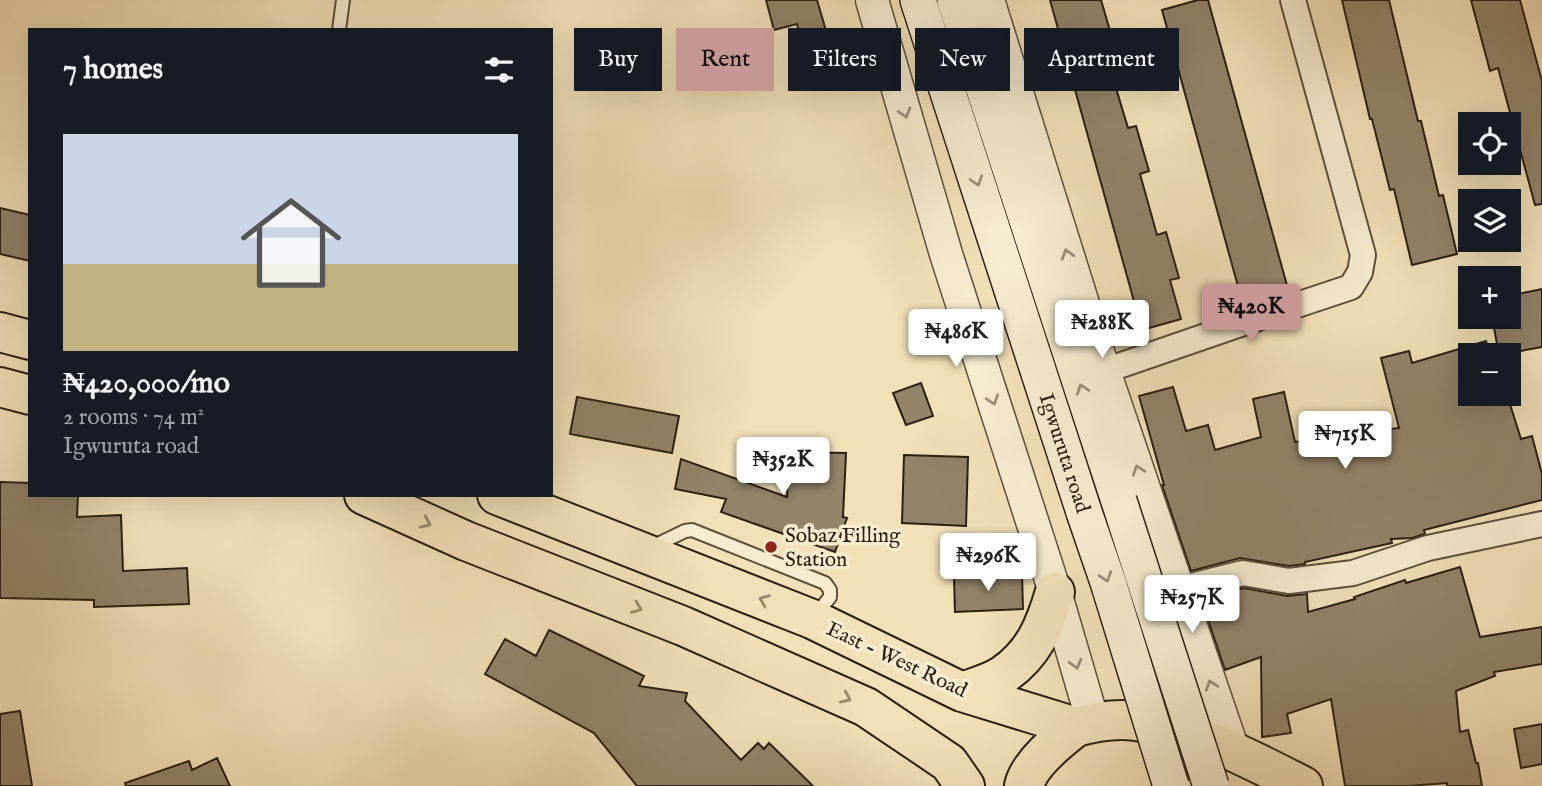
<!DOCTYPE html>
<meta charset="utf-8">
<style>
body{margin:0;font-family:"IM FELL English",serif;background:#20242c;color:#f1f3f6;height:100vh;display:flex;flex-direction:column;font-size:26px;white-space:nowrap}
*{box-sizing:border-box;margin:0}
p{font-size:23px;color:#9ea1a6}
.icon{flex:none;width:38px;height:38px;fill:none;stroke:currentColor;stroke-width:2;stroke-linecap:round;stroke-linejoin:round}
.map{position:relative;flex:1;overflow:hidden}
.drawer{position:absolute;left:28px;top:28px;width:525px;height:469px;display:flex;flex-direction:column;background:#171b24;border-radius:0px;box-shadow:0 7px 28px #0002}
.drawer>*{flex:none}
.hud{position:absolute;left:574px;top:28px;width:665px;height:63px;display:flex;gap:14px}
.tools{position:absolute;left:1458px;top:112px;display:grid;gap:14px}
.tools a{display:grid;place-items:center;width:63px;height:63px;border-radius:0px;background:#171b24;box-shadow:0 7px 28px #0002;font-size:35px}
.price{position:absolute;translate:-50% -60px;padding:0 16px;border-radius:7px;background:#fff;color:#222;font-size:23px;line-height:46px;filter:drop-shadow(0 2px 4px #0008)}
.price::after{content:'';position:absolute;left:50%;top:42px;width:21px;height:16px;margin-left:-10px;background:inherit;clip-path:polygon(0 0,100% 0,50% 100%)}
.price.selected{background:#c59692;color:#111}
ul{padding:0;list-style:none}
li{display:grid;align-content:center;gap:14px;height:371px;padding:0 35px}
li+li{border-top:2px solid #363941}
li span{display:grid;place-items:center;height:217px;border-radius:0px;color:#555}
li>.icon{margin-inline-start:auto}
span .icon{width:126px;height:126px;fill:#fffc;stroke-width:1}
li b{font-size:30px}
h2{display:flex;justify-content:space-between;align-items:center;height:84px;padding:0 35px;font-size:30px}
.chip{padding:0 24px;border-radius:0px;background:#171b24;box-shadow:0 7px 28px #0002;font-size:24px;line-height:63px}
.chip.selected{background:#c59692;color:#111}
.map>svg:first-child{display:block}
.building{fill:#928369;stroke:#2a1f14;stroke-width:2}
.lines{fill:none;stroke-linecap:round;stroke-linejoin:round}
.service-casing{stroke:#5c4f3d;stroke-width:16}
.minor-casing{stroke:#5c4f3d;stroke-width:28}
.tertiary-casing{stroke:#5c4f3d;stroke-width:35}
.secondary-casing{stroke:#2a1f14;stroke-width:38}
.primary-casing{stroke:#2a1f14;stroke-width:42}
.service{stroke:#f7ebd0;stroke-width:12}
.minor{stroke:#f7ebd0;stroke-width:24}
.tertiary{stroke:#f7ebd0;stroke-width:32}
.secondary{stroke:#f7ebd0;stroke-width:35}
.primary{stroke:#f2e0b7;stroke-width:38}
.secondary-bridge-casing{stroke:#2a1f14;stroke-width:38;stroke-linecap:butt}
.secondary-bridge{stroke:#f7ebd0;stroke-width:35}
.oneway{stroke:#9b8f7b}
.oneway2{stroke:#98896e}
.poi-dot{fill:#8f2418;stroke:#f7ebd0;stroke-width:2.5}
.labels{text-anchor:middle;stroke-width:7;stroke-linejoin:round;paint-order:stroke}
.street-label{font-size:21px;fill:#2a1f14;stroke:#f7ebd0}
.poi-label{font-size:21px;fill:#2a1f14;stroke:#f7ebd0;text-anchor:start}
</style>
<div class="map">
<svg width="1542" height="786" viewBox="0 0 1542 786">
<rect width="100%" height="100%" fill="#f2e0b7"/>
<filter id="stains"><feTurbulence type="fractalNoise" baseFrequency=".00286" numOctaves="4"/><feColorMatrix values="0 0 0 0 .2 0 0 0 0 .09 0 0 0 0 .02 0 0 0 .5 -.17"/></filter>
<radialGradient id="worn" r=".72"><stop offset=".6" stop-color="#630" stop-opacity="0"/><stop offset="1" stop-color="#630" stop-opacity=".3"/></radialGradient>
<path class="building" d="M766 0H817L834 58 808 65 797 24 774 30Z
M1050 0H1101L1120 65 1110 68 1128 128 1136 126 1149 171 1140 174 1157 235 1166 232 1179 278 1170 280 1181 319 1142 330Z
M1198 0H1208L1288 289 1242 301 1162 10Z
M1342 0H1389L1418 121H1421L1439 196 1443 195 1457 254 1412 265 1394 189 1390 190 1372 119H1370Z
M1471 0H1520L1542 81V204L1535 205 1498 68 1490 71Z
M0 208 30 215V261L0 254Z
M1542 289V347L1499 355 1492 317H1508V296Z
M1486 341 1491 355H1470V394H1502L1504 400 1508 398 1521 439 1532 436 1542 474V500L1424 530 1425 534 1412 538 1391 539 1392 543 1305 562V564L1289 566 1240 558 1191 571 1162 485H1164L1139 396 1173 387 1186 431 1208 425 1215 450 1261 437 1253 399 1284 392 1295 442 1399 428 1381 358 1409 351 1412 363Z
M921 383 933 416 906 425 893 393Z
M577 397 679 416 672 453 570 434Z
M789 452 846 453 843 517 847 518 835 552 721 512 726 499 675 489 681 459 787 497Z
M904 455 968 457 966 526 902 523Z
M0 482 30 483V495H78L77 517 121 515 123 571 187 568 189 604 94 607V600L0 598Z
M1460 567 1480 637 1542 627V664L1494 672 1495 676 1456 691 1460 732 1468 730 1476 763H1478L1482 786H1447V783L1408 786H1345L1331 699 1287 714 1291 733 1262 737 1261 657 1225 670 1201 599 1244 588 1287 596 1307 594 1308 612 1355 599 1354 597 1405 580 1406 583Z
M1022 573 1023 609 955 612 954 576Z
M549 630 644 676 639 686 687 693 685 701 741 760 758 743 764 749 769 743 813 786H637L594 733 485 674 505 639 536 656Z
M20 711 32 786H0V714Z
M1542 724V764L1521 768 1514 729Z
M217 758 230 786H126L125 783 189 761 192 770Z"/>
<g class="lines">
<g class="service-casing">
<path id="service" d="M339 30 343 0
M652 547 685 531 692 530 825 583 830 590V597L815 616"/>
</g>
<g class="minor-casing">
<path id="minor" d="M1104 371 1261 317 1351 287 1360 272 1363 255 1293 0
M1179 589 1243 573 1289 581 1353 573 1428 548 1542 524"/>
</g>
<g class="tertiary-casing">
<path id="tertiary" d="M872 0 946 254 1055 592 1093 722
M988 0 1104 371 1233 750"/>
</g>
<g class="secondary-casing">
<path id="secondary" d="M918 0 1084 512
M955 0 1119 501"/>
</g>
<g class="primary-casing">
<path id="primary" d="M0 332 30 340
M0 387 30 395
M364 495 466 541 683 626 866 707 949 763 965 786
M497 495 812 619 962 692 1076 727C1094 722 1117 718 1136 721 1196 730 1250 759 1303 786
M962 692C975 687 991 683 1003 675 1034 654 1045 626 1055 592
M1024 786C1029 764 1059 740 1076 727"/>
</g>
<use href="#service" class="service"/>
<use href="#minor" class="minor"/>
<use href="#tertiary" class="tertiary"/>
<use href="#secondary" class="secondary"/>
<use href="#primary" class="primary"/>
<g class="secondary-bridge-casing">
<path id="secondary-bridge" d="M1119 501 1211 786
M1084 512 1108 582 1171 786"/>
</g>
<use href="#secondary-bridge" class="secondary-bridge"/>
</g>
<defs><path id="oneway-chevron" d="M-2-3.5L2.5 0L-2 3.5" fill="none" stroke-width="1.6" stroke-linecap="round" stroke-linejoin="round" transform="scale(1.75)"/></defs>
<g class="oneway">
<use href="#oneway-chevron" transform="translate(905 113) rotate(74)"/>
<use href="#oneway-chevron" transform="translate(977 181) rotate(72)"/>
<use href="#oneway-chevron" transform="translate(1067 254) rotate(-107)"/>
<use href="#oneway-chevron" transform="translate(1082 389) rotate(-108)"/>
<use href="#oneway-chevron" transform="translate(993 400) rotate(72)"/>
<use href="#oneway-chevron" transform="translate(1138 470) rotate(-109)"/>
<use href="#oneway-chevron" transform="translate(1106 577) rotate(72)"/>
<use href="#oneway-chevron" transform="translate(1076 664) rotate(74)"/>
<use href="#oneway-chevron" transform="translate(1211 685) rotate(-108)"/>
</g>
<g class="oneway2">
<use href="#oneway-chevron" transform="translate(426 523) rotate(24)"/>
<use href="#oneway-chevron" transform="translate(764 600) rotate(-158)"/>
<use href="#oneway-chevron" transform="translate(637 608) rotate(21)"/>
<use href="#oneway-chevron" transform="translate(846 698) rotate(24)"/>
</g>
<circle class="poi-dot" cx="771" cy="547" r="7"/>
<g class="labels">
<g class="street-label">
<text transform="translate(1065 453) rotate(72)" y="7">Igwuruta road</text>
<text transform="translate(897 659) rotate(25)" y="7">East - West Road</text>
</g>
<g class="poi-label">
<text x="785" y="542">Sobaz Filling<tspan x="785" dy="24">Station</tspan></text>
</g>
</g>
<rect width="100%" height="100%" filter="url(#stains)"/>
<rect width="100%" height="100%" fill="url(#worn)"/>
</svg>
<div class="tools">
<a><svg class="icon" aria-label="locate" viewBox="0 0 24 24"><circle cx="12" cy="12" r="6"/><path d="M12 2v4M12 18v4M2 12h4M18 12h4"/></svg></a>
<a><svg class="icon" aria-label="layers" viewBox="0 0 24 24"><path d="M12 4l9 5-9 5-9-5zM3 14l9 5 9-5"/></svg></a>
<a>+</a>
<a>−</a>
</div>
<b class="price selected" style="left:1251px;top:344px">₦420K</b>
<b class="price" style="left:1102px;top:360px">₦288K</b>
<b class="price" style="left:956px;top:369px">₦486K</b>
<b class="price" style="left:1345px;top:471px">₦715K</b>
<b class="price" style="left:783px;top:497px">₦352K</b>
<b class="price" style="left:988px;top:593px">₦296K</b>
<b class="price" style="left:1192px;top:635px">₦257K</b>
<div class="hud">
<a class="chip">Buy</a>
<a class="chip selected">Rent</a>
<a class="chip">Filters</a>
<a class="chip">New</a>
<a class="chip">Apartment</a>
</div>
<section class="drawer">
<h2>7 homes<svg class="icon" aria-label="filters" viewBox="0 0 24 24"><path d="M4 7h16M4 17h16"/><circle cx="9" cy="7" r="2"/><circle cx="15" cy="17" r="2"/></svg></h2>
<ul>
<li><span style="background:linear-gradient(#c9d6e8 60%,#c2b280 0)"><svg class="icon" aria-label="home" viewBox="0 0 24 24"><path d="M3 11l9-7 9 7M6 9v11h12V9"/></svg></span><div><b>₦420,000/mo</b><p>2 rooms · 74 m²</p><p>Igwuruta road</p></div></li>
</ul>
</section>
</div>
